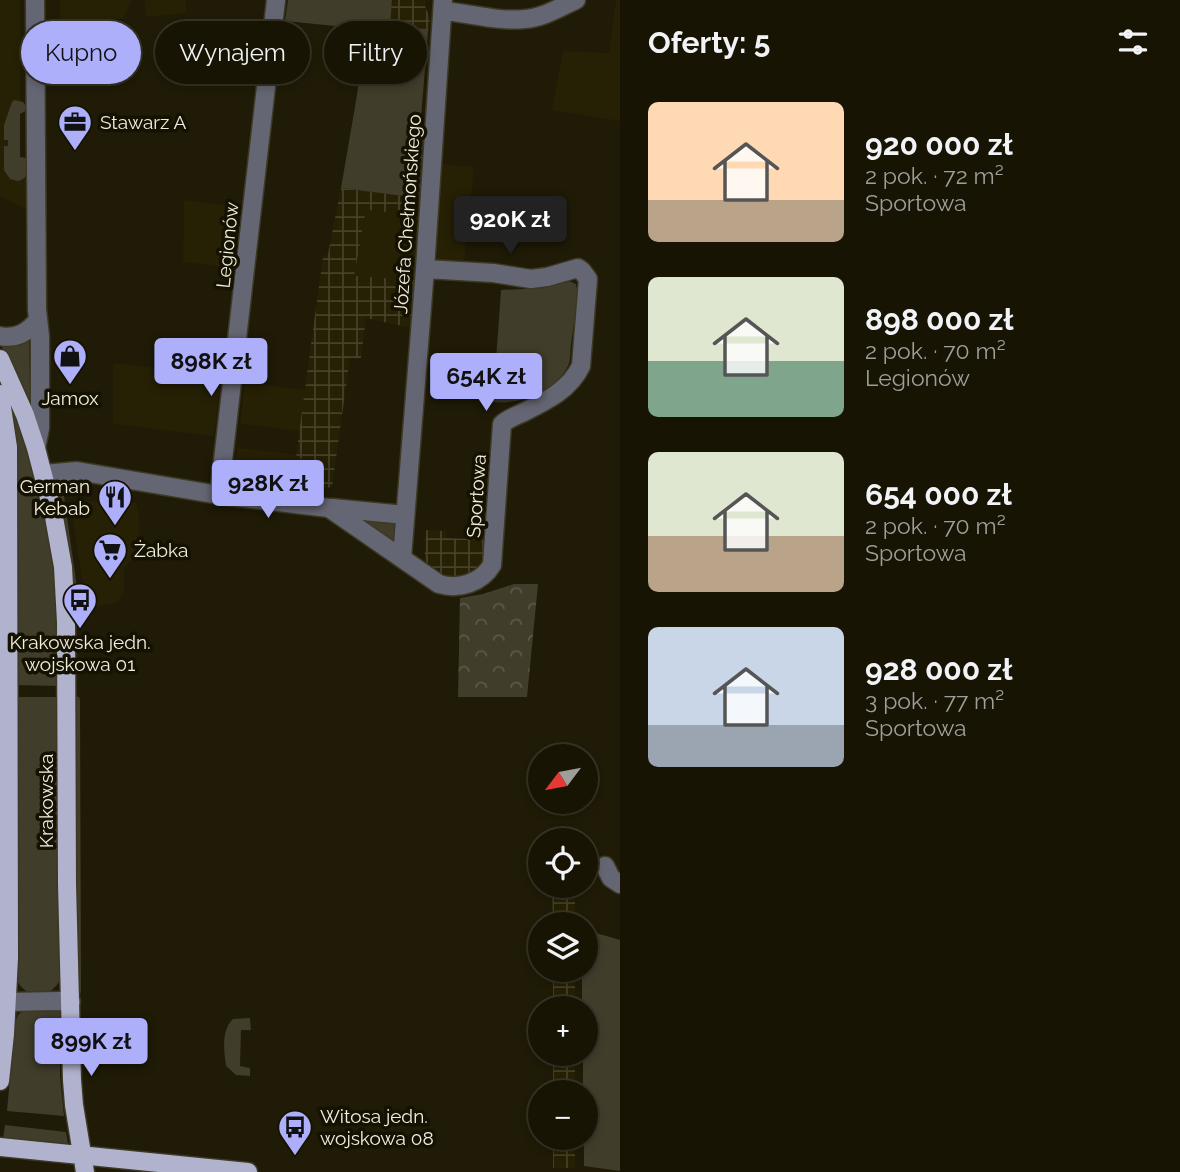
<!DOCTYPE html>
<html lang="pl">
<meta charset="utf-8">
<style>
body{margin:0;font-family:Raleway,sans-serif;background:#242113;color:#f1f3f6;height:100vh;display:flex;flex-direction:column;font-size:26px;white-space:nowrap}
*{box-sizing:border-box;margin:0}
p{font-size:23px;color:#9e9e9a}
.icon{flex:none;width:38px;height:38px;fill:none;stroke:currentColor;stroke-width:2;stroke-linecap:round;stroke-linejoin:round}
.map{position:relative;flex:1;overflow:hidden}
.drawer{display:flex;flex-direction:column;background:#171404;width:560px}
.drawer>*{flex:none}
.top-card{position:absolute;left:21px;top:21px;width:494px;height:63px;display:flex;gap:14px}
.needle{width:46px;rotate:238deg}
.fabs{position:absolute;left:528px;top:744px;display:grid;gap:14px}
.fabs a{display:grid;place-items:center;width:70px;height:70px;border-radius:50%;background:#171404;box-shadow:0 4px 10px #0003,0 0 0 2px #363326;font-size:35px}
.price{position:absolute;translate:-50% -60px;padding:0 16px;border-radius:7px;background:#adaffb;color:#111;font-size:23px;line-height:46px;filter:drop-shadow(0 2px 4px #0008)}
.price::after{content:'';position:absolute;left:50%;top:42px;width:21px;height:16px;margin-left:-10px;background:inherit;clip-path:polygon(0 0,100% 0,50% 100%)}
.price.active{background:#222;color:#fff}
ul{padding:0;list-style:none}
li{display:flex;align-items:center;gap:21px;height:175px;padding:0 28px}
li span{display:grid;place-items:center;flex:none;width:196px;height:140px;border-radius:10px;color:#555}
li>.icon{margin-inline-start:auto}
span .icon{width:84px;height:84px;fill:#fffc;stroke-width:1}
li b{font-size:30px}
h2{display:flex;justify-content:space-between;align-items:center;height:84px;padding:0 28px;font-size:30px}
.chip{padding:0 24px;border-radius:32px;background:#171404;box-shadow:0 4px 10px #0003,0 0 0 2px #363326;font-size:24px;line-height:63px}
.chip.active{background:#adaffb;color:#111}
main{display:flex;flex:1;min-height:0}
.map>svg:first-child{display:block}
.built{fill:#262004}
.industrial{fill:url(#industrial-grid)}
.green{fill:#413d2b}
.park{fill:url(#park-crowns)}
.lines{fill:none;stroke-linecap:round;stroke-linejoin:round}
.minor-casing{stroke:#3c3925;stroke-width:21}
.major-casing{stroke:#3c3925;stroke-width:21}
.minor{stroke:#656673;stroke-width:18}
.major{stroke:#b1b2cd;stroke-width:18}
.labels{text-anchor:middle;stroke-width:7;stroke-linejoin:round;paint-order:stroke}
.poi-label{font-size:19px;fill:#f0eee1;stroke:#161201;text-anchor:start}
.street-label{font-size:19px;fill:#f0eee1;stroke:#161201}
</style>
<main>
<div class="map">
<svg width="620" height="1172" viewBox="0 0 620 1172">
<defs>
<pattern id="industrial-grid" width="8" height="8" patternUnits="userSpaceOnUse" patternTransform="scale(1.75)"><rect width="8" height="8" fill="#262004"/><path d="M0 4h8M4 0v8" fill="none" stroke="#464128"/></pattern>
<pattern id="park-crowns" width="20" height="18" patternUnits="userSpaceOnUse" patternTransform="scale(1.75)"><rect width="20" height="18" fill="#413d2b"/><path d="M2 6a3 3 0 1 1 6 0M12 15a3 3 0 1 1 6 0" fill="none" stroke="#5d5949"/></pattern>
</defs>
<rect width="100%" height="100%" fill="#1f1b06"/>
<path class="built" d="M0 0H20V159L29 162 30 211 0 196Z
M60 0H132L123 19 56 25V20L60 19Z
M144 0H186V13L147 17Z
M616 0H620V121L552 110 563 51 609 53Z
M442 164 474 167 464 264H434Z
M184 200 240 207 233 268 183 262Z
M366 210 418 215 415 280 354 277Z
M113 364H123L221 376 214 436 113 424Z
M245 383 306 390 301 431 240 424Z
M237 448 286 453 296 455 304 459 299 469 293 493 243 487 234 472Z
M79 501 136 503 139 515 140 552 124 568V593L121 594V599L116 603 86 608 71 505Z"/>
<path class="industrial" d="M392 0H425V6L430 18 429 29 389 27Z
M341 188 419 198 418 215 366 210 354 276 415 280 411 328 366 318 361 358H350L332 487 293 493 299 469 303 460 296 455 323 257 328 254Z
M426 530 446 531 447 538 489 540 488 555 479 573 467 580 438 579 424 569Z
M552 886H575V924H553Z
M553 970H575V1008H553Z
M553 1054H575V1092H553Z
M553 1138H575V1168H553Z"/>
<path class="green" d="M288 0H392L390 27 429 29 428 31 420 130 423 140 419 198 341 188 357 95 365 29 285 21Z
M14 100 23 102 29 109 20 114V157L26 158 29 161C28 171 29 178 18 181L10 179 4 170V146H8V140H4V125L12 102Z
M569 281 576 284 578 295C576 312 573 328 571 344 570 351 571 360 568 366 555 392 520 405 493 402L501 290 543 288Z
M29 340 30 389 37 397V427L1 345H16Z
M12 402 39 482 56 577 59 686 15 685 10 404Z
M71 478 64 496 78 595 76 596 57 497C58 487 62 482 71 478Z
M351 516 393 522 398 528 394 545Z
M74 696 79 697 80 700 81 994 78 988 74 856Z
M17 697H59L60 980C50 1000 24 999 16 978Z
M586 930 620 940V1171L584 1166V1138H586V1092H583V1054H586V1008H582V970H586Z
M25 1009H60V1076L64 1116 7 1111 15 1023 18 1015Z
M250 1018 251 1030H241L240 1066 250 1068V1076L236 1075 226 1066C224 1051 221 1030 233 1019Z
M5 1125 66 1132 68 1144 3 1139Z"/>
<path class="park" d="M514 584H538L527 697H458L460 598 483 594Z"/>
<g class="lines">
<g class="minor-casing">
<path id="minor" d="M35 0 37 310 40 336V428L36 448
M443 11C470 13 498 22 525 19 543 18 560 7 576 0
M0 336C16 339 27 333 38 320
M44 474 77 471 219 495 329 508 439 584C459 590 481 583 492 565L502 424C509 418 518 415 526 411 548 400 570 389 581 366L588 279 582 271 578 268 547 277 531 279 493 273 425 269
M219 495 276 0
M332 508 405 515
M402 558 425 269 443 0
M605 866 611 878 620 884
M7 1002 60 1001 71 1002"/>
</g>
<g class="major-casing">
<path id="major" d="M0 359 25 415 36 448 54 517 63 567 66 622 67 884 72 1080 74 1105 85 1172
M0 394 8 447 9 958 5 1034 0 1081
M0 1147 248 1172"/>
</g>
<use href="#minor" class="minor"/>
<use href="#major" class="major"/>
</g>
<defs>
<g id="office-pin" transform="scale(1.75)"><path d="M0 17L-7.5 6A9.5 9.5 0 1 1 7.5 6Z" fill="#adaffb" stroke="#161201"/><path d="M-6-3h4V-5.5h4V-3h4V5H-6ZM-1-4.5V-3h2v-1.5ZM-6 0V1H6V0Z" fill="#111"/></g>
<g id="shop-pin" transform="scale(1.75)"><path d="M0 17L-7.5 6A9.5 9.5 0 1 1 7.5 6Z" fill="#adaffb" stroke="#161201"/><path d="M-5-2.5h2.3a2.7 3.5 0 0 1 5.4 0H5L5.5 6h-11ZM-1.5-2.5h3a1.5 2.3 0 0 0-3 0Z" fill="#111"/></g>
<g id="restaurant-pin" transform="scale(1.75)"><path d="M0 17L-7.5 6A9.5 9.5 0 1 1 7.5 6Z" fill="#adaffb" stroke="#161201"/><path d="M-5-6h1v4h1v-4h1v4h1v-4h1v5L-1.5 .5V6h-2V.5L-5-1ZM5-6V6H3V1.5H1.5Q1.5-4 5-6Z" fill="#111"/></g>
<g id="supermarket-pin" transform="scale(1.75)"><path d="M0 17L-7.5 6A9.5 9.5 0 1 1 7.5 6Z" fill="#adaffb" stroke="#161201"/><path d="M-6-5.5h2.5l.6 2H6L4.5 2H-2.5L-4.4-4H-6ZM-1.5 3.2a1.3 1.3 0 1 0 .1 0ZM3 3.2a1.3 1.3 0 1 0 .1 0Z" fill="#111"/></g>
<g id="bus-pin" transform="scale(1.75)"><path d="M0 17L-7.5 6A9.5 9.5 0 1 1 7.5 6Z" fill="#adaffb" stroke="#161201"/><path d="M-5-6H5V4H4V6H2V4H-2V6H-4V4H-5ZM-3.5-4V0h7V-4ZM-3.5 1.2v1.5H-2V1.2ZM2 1.2v1.5H3.5V1.2Z" fill="#111"/></g>
</defs>
<g fill-rule="evenodd">
<use href="#office-pin" x="75" y="122"/>
<use href="#shop-pin" x="70" y="356"/>
<use href="#restaurant-pin" x="115" y="497"/>
<use href="#supermarket-pin" x="110" y="550"/>
<use href="#bus-pin" x="80" y="600"/>
<use href="#bus-pin" x="295" y="1127"/>
</g>
<g class="labels">
<g class="poi-label">
<text x="100" y="129">Stawarz A</text>
<text x="70" y="405" text-anchor="middle">Jamox</text>
<text x="90" y="493" text-anchor="end">German<tspan x="90" dy="22">Kebab</tspan></text>
<text x="134" y="557">Żabka</text>
<text x="80" y="649" text-anchor="middle">Krakowska jedn.<tspan x="80" dy="22">wojskowa 01</tspan></text>
<text x="320" y="1123">Witosa jedn.<tspan x="320" dy="22">wojskowa 08</tspan></text>
</g>
<g class="street-label">
<text transform="translate(407 214) rotate(-86)" y="7">Józefa Chełmońskiego</text>
<text transform="translate(227 245) rotate(-84)" y="7">Legionów</text>
<text transform="translate(476 496) rotate(-86)" y="7">Sportowa</text>
<text transform="translate(46 801) rotate(-90)" y="7">Krakowska</text>
</g>
</g>
</svg>
<div class="fabs">
<a><svg class="needle" viewBox="-14 -14 28 28"><path d="M0-13l5 13h-10z" fill="#e53935"/><path d="M0 13l5-13h-10z" fill="#9e9e9a"/></svg></a>
<a><svg class="icon" aria-label="locate" viewBox="0 0 24 24"><circle cx="12" cy="12" r="6"/><path d="M12 2v4M12 18v4M2 12h4M18 12h4"/></svg></a>
<a><svg class="icon" aria-label="layers" viewBox="0 0 24 24"><path d="M12 4l9 5-9 5-9-5zM3 14l9 5 9-5"/></svg></a>
<a>+</a>
<a>−</a>
</div>
<b class="price active" style="left:510px;top:256px">920K zł</b>
<b class="price" style="left:211px;top:398px">898K zł</b>
<b class="price" style="left:486px;top:413px">654K zł</b>
<b class="price" style="left:268px;top:520px">928K zł</b>
<b class="price" style="left:91px;top:1078px">899K zł</b>
<div class="top-card">
<a class="chip active">Kupno</a>
<a class="chip">Wynajem</a>
<a class="chip">Filtry</a>
</div>
</div>
<section class="drawer">
<h2>Oferty: 5<svg class="icon" aria-label="filters" viewBox="0 0 24 24"><path d="M4 7h16M4 17h16"/><circle cx="9" cy="7" r="2"/><circle cx="15" cy="17" r="2"/></svg></h2>
<ul>
<li><span style="background:linear-gradient(#ffd9b3 70%,#b9a48a 0)"><svg class="icon" aria-label="home" viewBox="0 0 24 24"><path d="M3 11l9-7 9 7M6 9v11h12V9"/></svg></span><div><b>920 000 zł</b><p>2 pok. · 72 m²</p><p>Sportowa</p></div></li>
<li><span style="background:linear-gradient(#dfe7d0 60%,#7fa58c 0)"><svg class="icon" aria-label="home" viewBox="0 0 24 24"><path d="M3 11l9-7 9 7M6 9v11h12V9"/></svg></span><div><b>898 000 zł</b><p>2 pok. · 70 m²</p><p>Legionów</p></div></li>
<li><span style="background:linear-gradient(#dfe7d0 60%,#b9a48a 0)"><svg class="icon" aria-label="home" viewBox="0 0 24 24"><path d="M3 11l9-7 9 7M6 9v11h12V9"/></svg></span><div><b>654 000 zł</b><p>2 pok. · 70 m²</p><p>Sportowa</p></div></li>
<li><span style="background:linear-gradient(#c9d6e8 70%,#9aa5b1 0)"><svg class="icon" aria-label="home" viewBox="0 0 24 24"><path d="M3 11l9-7 9 7M6 9v11h12V9"/></svg></span><div><b>928 000 zł</b><p>3 pok. · 77 m²</p><p>Sportowa</p></div></li>
</ul>
</section>
</main>
